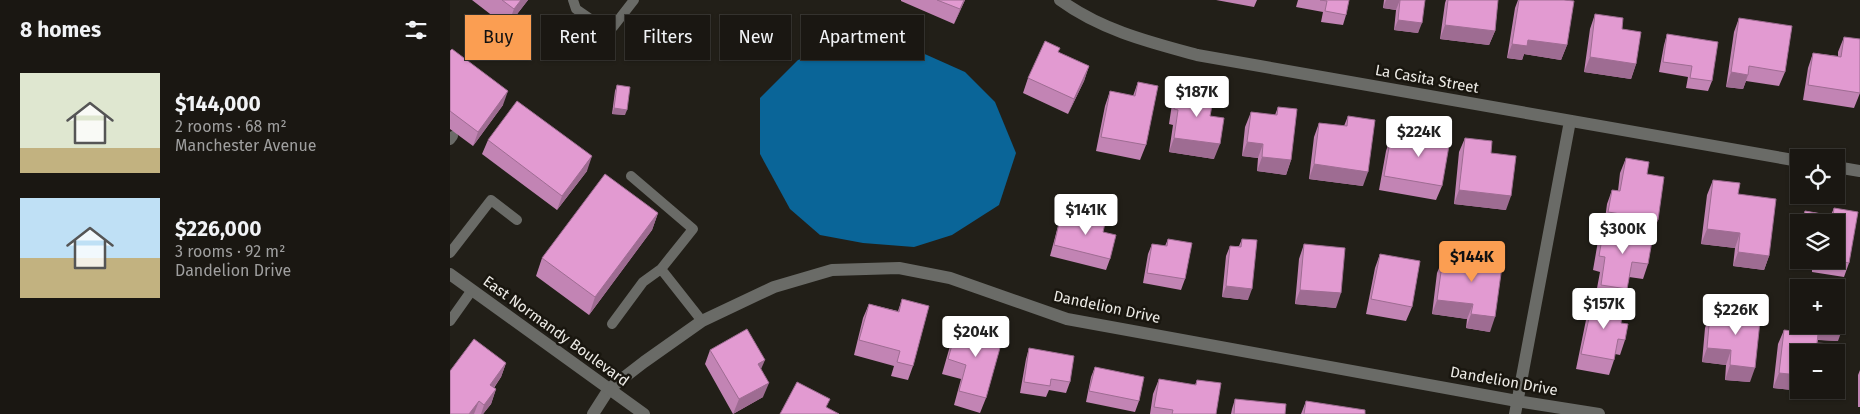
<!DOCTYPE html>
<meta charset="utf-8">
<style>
body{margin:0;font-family:"Fira Sans",sans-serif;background:#272420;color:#f1f3f6;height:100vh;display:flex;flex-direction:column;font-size:19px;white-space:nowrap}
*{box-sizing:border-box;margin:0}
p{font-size:16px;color:#9f9f9f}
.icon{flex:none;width:28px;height:28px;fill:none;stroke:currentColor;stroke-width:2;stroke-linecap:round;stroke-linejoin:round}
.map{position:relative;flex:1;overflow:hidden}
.details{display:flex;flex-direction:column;background:#1a1712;width:450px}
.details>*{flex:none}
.hud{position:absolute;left:15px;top:15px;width:475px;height:45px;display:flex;gap:10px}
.tools{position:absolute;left:1340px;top:149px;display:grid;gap:10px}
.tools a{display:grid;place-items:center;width:55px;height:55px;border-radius:0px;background:#1a1712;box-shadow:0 1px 4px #0004,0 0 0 1px #383632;font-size:25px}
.price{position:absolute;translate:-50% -42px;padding:0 11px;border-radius:5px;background:#fff;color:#222;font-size:16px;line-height:32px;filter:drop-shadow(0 1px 2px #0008)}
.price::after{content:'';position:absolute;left:50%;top:30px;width:15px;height:11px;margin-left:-8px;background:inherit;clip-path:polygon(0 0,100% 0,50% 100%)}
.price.on{background:#fb9e52;color:#111}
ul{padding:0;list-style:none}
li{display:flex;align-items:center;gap:15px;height:125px;padding:0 20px}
li span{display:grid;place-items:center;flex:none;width:140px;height:100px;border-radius:0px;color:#555}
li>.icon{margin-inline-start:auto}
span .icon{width:60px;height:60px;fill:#fffc;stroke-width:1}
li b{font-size:21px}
h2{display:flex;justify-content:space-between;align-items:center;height:60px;padding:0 20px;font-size:21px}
.chip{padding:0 18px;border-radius:0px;background:#1a1712;box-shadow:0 1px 4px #0004,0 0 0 1px #383632;font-size:18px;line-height:45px}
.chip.on{background:#fb9e52;color:#111}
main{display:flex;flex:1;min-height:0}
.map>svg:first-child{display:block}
.water{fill:#0a6598}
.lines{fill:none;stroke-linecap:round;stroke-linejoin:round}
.service{stroke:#6a6b67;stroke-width:10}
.minor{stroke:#6a6b67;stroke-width:12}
.tertiary{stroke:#6a6b67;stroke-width:12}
.wall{fill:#c284b4}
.shaded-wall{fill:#9e6c92}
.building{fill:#e29ad1;stroke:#9e6c92}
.labels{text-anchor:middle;stroke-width:5;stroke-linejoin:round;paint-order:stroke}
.street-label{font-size:15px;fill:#eeece7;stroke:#19160f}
</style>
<main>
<section class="details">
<h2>8 homes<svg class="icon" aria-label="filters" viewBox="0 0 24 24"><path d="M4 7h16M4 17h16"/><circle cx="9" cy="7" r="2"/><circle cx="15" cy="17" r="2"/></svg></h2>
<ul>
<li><span style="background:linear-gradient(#dfe7d0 75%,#c2b280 0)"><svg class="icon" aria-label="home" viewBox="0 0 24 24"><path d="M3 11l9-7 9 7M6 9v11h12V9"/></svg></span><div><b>$144,000</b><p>2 rooms · 68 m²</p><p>Manchester Avenue</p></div></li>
<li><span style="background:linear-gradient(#bfe0f5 60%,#c2b280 0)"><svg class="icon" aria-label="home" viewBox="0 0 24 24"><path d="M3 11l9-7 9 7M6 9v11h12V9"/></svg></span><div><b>$226,000</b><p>3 rooms · 92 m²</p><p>Dandelion Drive</p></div></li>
</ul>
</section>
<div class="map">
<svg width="1410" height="414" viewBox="0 0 1410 414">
<rect width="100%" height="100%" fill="#221f18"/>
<path class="water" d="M391 47 468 51 515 72 545 102 566 153 549 205 502 235 464 247 413 243 370 235 340 209 310 154V98L348 60Z"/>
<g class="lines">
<path class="service" d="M123 0 126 9 155 29 163 27 184 0
M0 140 3 136
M181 176 243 229 211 269 252 321
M0 253 41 200 67 220
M0 321 22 290
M162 324 193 282 211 269"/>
<path class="minor" d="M610 0C651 30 699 42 747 55L1349 161
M1386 167 1410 171
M143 414 159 389 194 362 252 321 324 287 382 270 449 268 500 278 617 319 1067 401 1149 414
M1065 414 1120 121"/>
<path class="tertiary" d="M0 274 194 414"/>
</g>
<path class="wall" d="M22 0H78L57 27Z
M451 0H515L504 24 451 1Z
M766 0H807L804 7Z
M848 0H899L896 15 893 25 871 22 873 12 846 7Z
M934 0H975L968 33 944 30 946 10 933 8Z
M996 0H1048L1045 31 1039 45 990 39 995 3Z
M1068 0H1114L1117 45 1111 60 1074 54 1072 60 1057 58 1065 8Z
M1145 14 1172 29 1186 64 1181 79 1134 72 1140 29Z
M1289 18 1335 72 1329 86 1296 81 1293 89 1276 87 1284 32Z
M1217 34 1262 81 1258 91 1236 88 1238 77 1209 72 1214 45Z
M1394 37 1410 93 1404 108 1353 100 1358 68 1363 53 1388 56V52Z
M0 51 53 105 23 146 0 129Z
M608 52 639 66 634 81 618 114 573 93 578 78Z
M688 82 696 145 690 160 646 151 655 106 660 91 683 96Z
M167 85 175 115 162 114 165 91Z
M727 89 760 116 764 159 719 152 723 125 719 124 722 104Z
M828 107 841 160 836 175 807 171 808 158 792 156 795 127 801 112 825 115Z
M898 116 913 186 859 179 864 137 869 123 894 126Z
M973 129 992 186 986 200 929 190 936 151 941 136 968 141Z
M1015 138 1041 153 1056 210 1004 204 1009 152Z
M38 140 137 171 107 210 32 154Z
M1176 158 1197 174 1208 220 1202 235 1171 230 1198 264 1193 279 1179 277 1177 289 1172 304 1145 299 1150 272 1143 270 1148 241 1154 227 1157 204 1162 190 1168 191 1170 173Z
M1263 180 1288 194 1319 256 1314 270 1283 266 1285 248 1251 244 1257 195Z
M1384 208 1399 263 1394 277 1362 272V269L1343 266 1349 231V260H1386V222H1351L1355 211 1381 215Z
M208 213 202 230 139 315 86 276 92 258Z
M632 213 653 232 660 259 656 270 600 256 607 230 610 219 628 224Z
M718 239 735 279 731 290 693 283 698 254 702 244 715 246Z
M792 239 798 300 772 297 776 256 780 246H789Z
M854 244 886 308 845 304 849 259Z
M1012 253 1040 332 1016 328 1017 319 982 314 987 273 993 258 1009 261Z
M930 254 962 307 956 321 916 314 925 268Z
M452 299 463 366 458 380 441 376 444 366 404 355 413 318 419 304 448 311Z
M1143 300 1175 340 1170 355 1165 354 1164 360 1159 375 1126 369 1137 315Z
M1285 309 1300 382 1275 380 1276 365 1252 362 1255 328 1260 314 1282 316Z
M508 324 536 398 530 413 504 405 511 379 492 374 502 339Z
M1356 325H1386L1388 341 1368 340 1349 390H1351V391L1323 388 1328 344 1334 330 1355 332Z
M579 348 620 382 616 393 599 390 596 397 570 393 576 359Z
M260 350 311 370 313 397 283 414 255 364Z
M56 363 51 377 44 388 46 389 41 404 33 414H0Z
M645 367 689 401 685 412 636 402 641 377Z
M1410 370V407H1408V375Z
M709 379 745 385 747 380 766 414H700L703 394Z
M785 399 835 414H781L782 409Z
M856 401 915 414H851Z"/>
<path class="shaded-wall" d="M71 0H78L57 27 64 9Z
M514 0H515L504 24 510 9Z
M936 0H950L946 10 933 8Z
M948 20 972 23 968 33 944 30Z
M995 25 1045 31 1039 45 990 39Z
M1078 40 1117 45 1111 60 1074 54 1072 60 1057 58 1062 44Z
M1140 57 1186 64 1181 79 1134 72Z
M639 66 634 81 618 114 624 99Z
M1281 72 1298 75 1293 89 1276 87Z
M58 91 53 105 23 146 28 132Z
M164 108 177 110 175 115 162 114Z
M724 138 770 144 764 159 719 152Z
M797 142 813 144 808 158 792 156Z
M142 156 137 171 107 210 112 196Z
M812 157 841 160 836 175 807 171Z
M864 164 918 172 913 186 859 179Z
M1009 190 1061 196 1056 210 1004 204Z
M208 213 202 230 139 315 145 297Z
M1257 229 1290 233 1285 248 1251 244Z
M1288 252 1319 256 1314 270 1283 266Z
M776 286 802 289 798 300 772 297Z
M850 290 891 293 886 308 845 304Z
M987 300 1023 304 1017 319 982 314Z
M1021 314 1045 317 1040 332 1016 328Z
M1359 328 1392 330 1388 341 1355 339Z
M1257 348 1281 350 1276 365 1252 362Z
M315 360 309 374 308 364Z
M56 363 51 377 35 400 40 385Z
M1280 365 1305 368 1300 382 1275 380Z
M1329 373 1349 375V390H1351V391L1323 388Z
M319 383 313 397 283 414 289 399Z
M46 389 41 404 33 414H31L34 405Z
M29 401 24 414H19Z"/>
<path class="building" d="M52 0H71L64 9Z
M487 0H514L510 9Z
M870 0H899L896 15 875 11 877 1Z
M950 0H975L972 23 948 20Z
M998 0H1048L1045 31 995 25Z
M1069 0H1114L1124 1 1117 45 1078 40 1077 46 1062 44Z
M1145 14 1173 18 1172 29 1191 32 1186 64 1140 57Z
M1289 18 1342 26 1335 72 1299 66 1298 75 1281 72Z
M1217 34 1268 42 1262 81 1240 78 1242 66 1213 62Z
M1394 37 1410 39V93L1358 85 1363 53 1391 57Z
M595 41 610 48 608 52 639 66 624 99 578 78Z
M2 49 58 91 28 132 0 111V51Z
M688 82 708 86 696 145 651 137 660 91 685 96Z
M167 85 180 87 177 110 164 108Z
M727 89 764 95 760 116 774 118 770 144 724 138 728 110 724 109Z
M67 101 142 156 112 196 38 140Z
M828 107 847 109 841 160 812 157 813 144 797 142 801 112 827 115Z
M898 116 925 120 918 172 864 164 869 123 897 126Z
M973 129 1001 134 992 186 934 176 941 136 970 141Z
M1015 138 1042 141 1041 153 1066 156 1061 196 1009 190Z
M1176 158 1199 162 1197 174 1214 177 1208 220 1158 212 1162 190 1170 191Z
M155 174 208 213 145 297 92 258Z
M1263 180 1290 183 1288 194 1326 199 1319 256 1288 252 1290 233 1257 229Z
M1384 208 1408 212 1399 263 1384 260H1386V222H1353L1355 211 1383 216Z
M632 213 656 219 653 232 666 235 660 259 604 245 610 219 629 224Z
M1154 227 1203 235 1198 264 1182 262 1177 289 1151 285 1155 257 1149 256Z
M718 239 742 243 735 279 697 273 702 244 717 246Z
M792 239 807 240 802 289 776 286 780 246 791 247Z
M854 244 895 248 891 293 850 290Z
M1012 253 1053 259 1045 317 1021 314 1023 304 987 300 993 258 1011 261Z
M930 254 970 261 962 307 921 299Z
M452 299 479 306 463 366 447 362 450 351 409 340 419 304 449 312Z
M1143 300 1174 306 1171 323 1178 324 1175 340 1168 339 1164 360 1131 354Z
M1285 309 1311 312 1305 368 1280 365 1281 350 1257 348 1260 314 1284 316Z
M1386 309 1393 310 1392 330 1359 328V325H1386Z
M508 324 553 337 536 398 509 391 516 365 498 359Z
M297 329 315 360 308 364 319 383 289 399 260 350Z
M1334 330 1368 334 1367 343 1381 344 1380 352H1349V375L1329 373Z
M24 339 56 363 40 385 46 389 34 405 29 401 19 414H0V371Z
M579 348 624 356 620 382 601 379 600 386 574 382Z
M645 367 694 377 689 401 639 391Z
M709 379 746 385 747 380 771 383 766 414H722L723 410 704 407Z
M347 382 380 399 376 407 389 414H330Z
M785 399 836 404 835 414H784Z
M856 401 915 410V414H854Z"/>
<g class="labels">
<g class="street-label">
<text transform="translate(977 79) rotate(10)" y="5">La Casita Street</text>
<text transform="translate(657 307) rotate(12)" y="5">Dandelion Drive</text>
<text transform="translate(106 331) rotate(36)" y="5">East Normandy Boulevard</text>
<text transform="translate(1054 381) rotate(10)" y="5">Dandelion Drive</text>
</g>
</g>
</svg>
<div class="tools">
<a><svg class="icon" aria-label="locate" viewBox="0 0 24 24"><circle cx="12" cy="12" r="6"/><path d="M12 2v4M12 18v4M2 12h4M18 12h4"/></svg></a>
<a><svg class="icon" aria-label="layers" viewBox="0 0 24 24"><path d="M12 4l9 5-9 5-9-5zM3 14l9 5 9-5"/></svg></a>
<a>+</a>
<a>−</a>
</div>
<b class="price" style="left:747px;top:118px">$187K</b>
<b class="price" style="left:969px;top:158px">$224K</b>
<b class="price" style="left:636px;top:236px">$141K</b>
<b class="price" style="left:1173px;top:255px">$300K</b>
<b class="price on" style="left:1022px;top:283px">$144K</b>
<b class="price" style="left:1154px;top:330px">$157K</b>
<b class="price" style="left:1286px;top:336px">$226K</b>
<b class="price" style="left:526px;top:358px">$204K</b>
<div class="hud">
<a class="chip on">Buy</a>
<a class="chip">Rent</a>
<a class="chip">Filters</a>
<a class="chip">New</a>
<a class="chip">Apartment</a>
</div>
</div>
</main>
